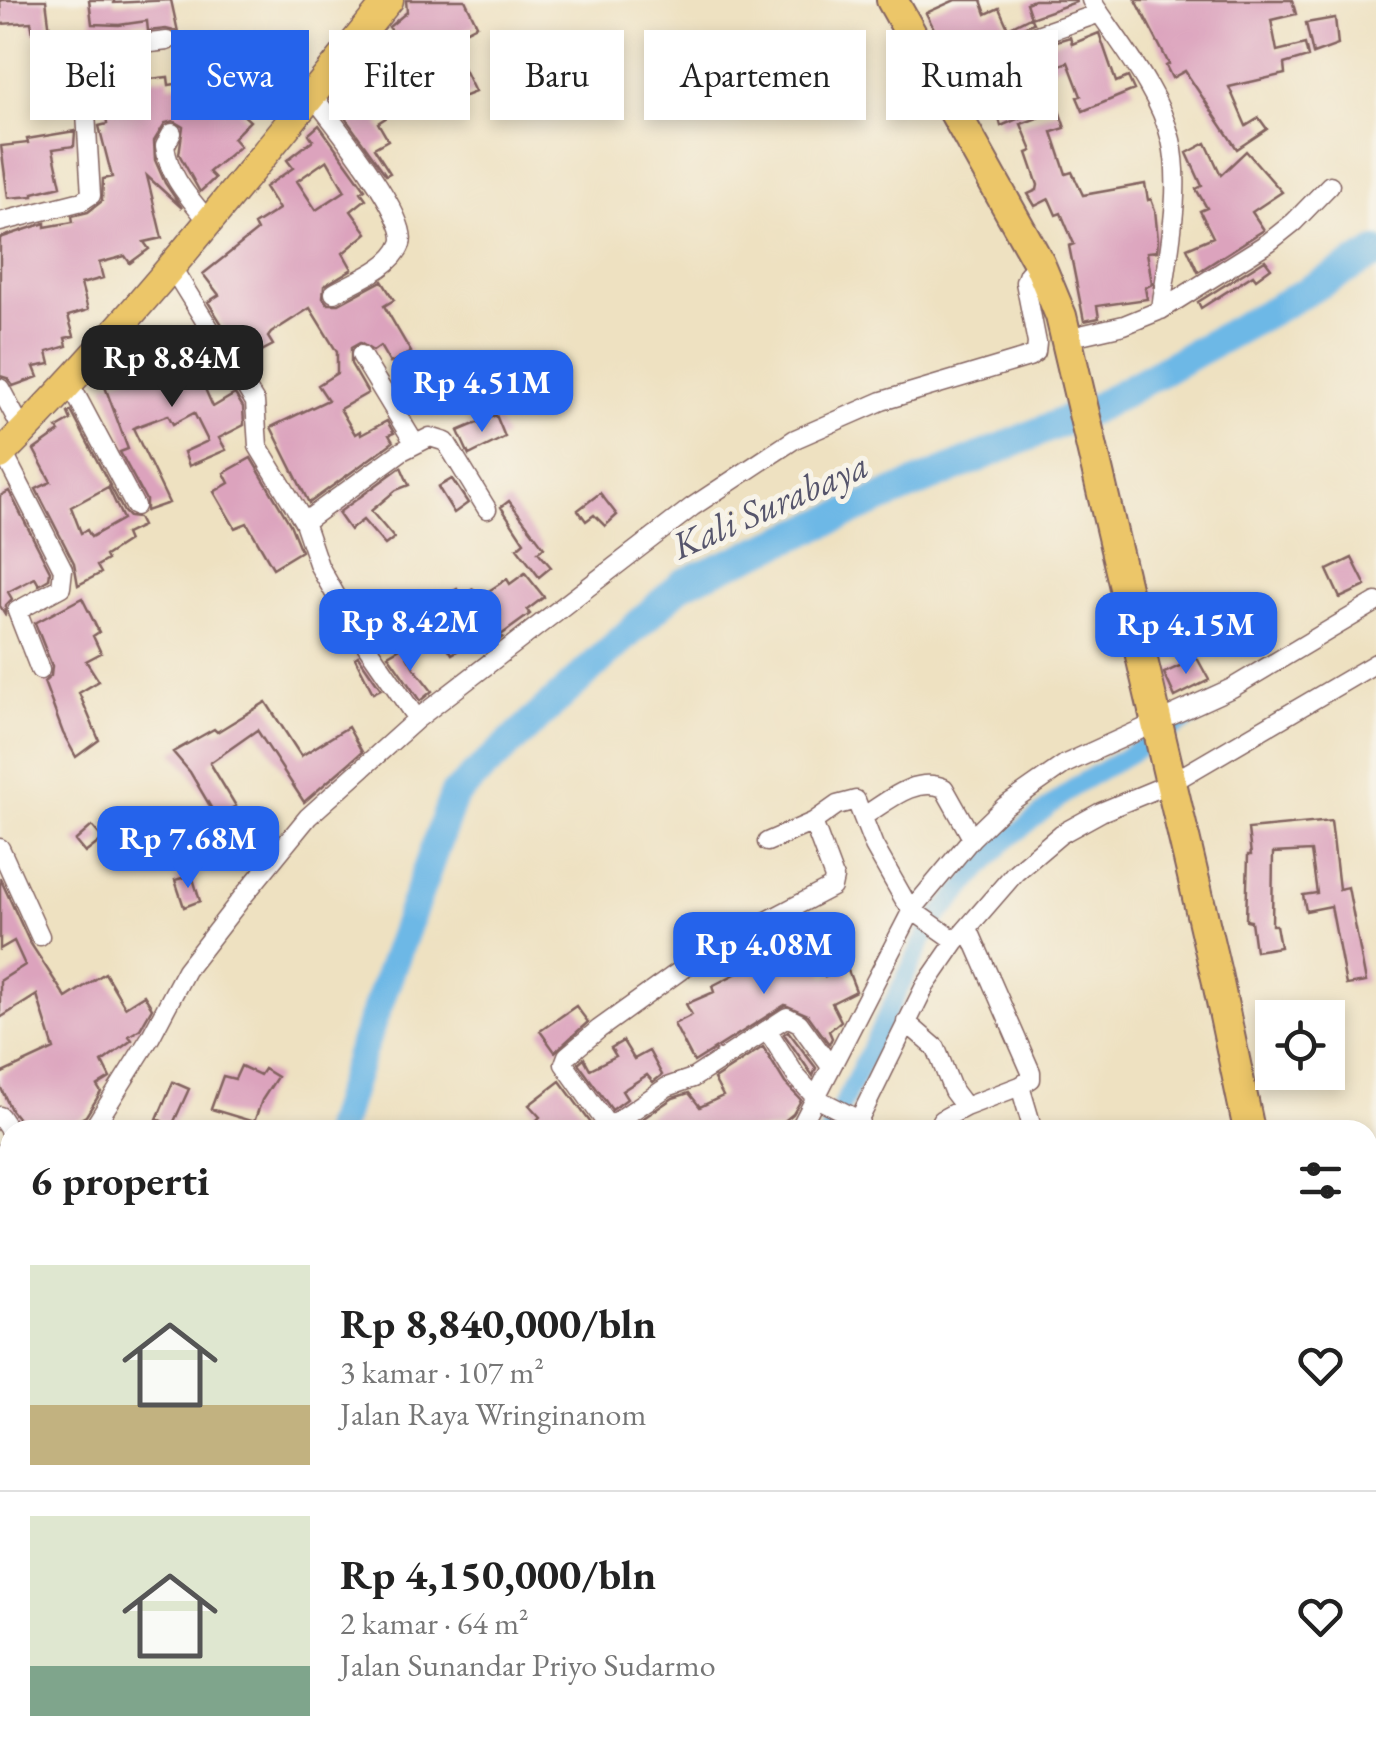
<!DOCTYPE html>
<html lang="id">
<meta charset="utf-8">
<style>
body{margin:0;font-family:"EB Garamond",serif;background:#f6f6f6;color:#222;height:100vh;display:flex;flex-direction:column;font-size:38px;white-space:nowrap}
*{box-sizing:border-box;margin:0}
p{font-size:32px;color:#767676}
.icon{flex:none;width:55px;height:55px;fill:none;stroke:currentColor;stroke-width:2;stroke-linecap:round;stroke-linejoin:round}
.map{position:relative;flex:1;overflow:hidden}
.panel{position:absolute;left:0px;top:1120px;width:1378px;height:640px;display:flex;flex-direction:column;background:#fff;border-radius:30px 30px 0 0;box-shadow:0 5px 15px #0003}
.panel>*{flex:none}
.top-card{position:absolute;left:30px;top:30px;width:1318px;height:90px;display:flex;gap:20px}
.buttons{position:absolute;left:1255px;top:1000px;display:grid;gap:20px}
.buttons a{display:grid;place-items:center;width:90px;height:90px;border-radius:0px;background:#fff;box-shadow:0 5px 15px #0003;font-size:50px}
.price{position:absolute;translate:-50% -85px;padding:0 22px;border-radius:20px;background:#2563eb;color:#fff;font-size:32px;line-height:65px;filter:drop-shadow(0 2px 5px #0008)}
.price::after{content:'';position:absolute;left:50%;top:60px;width:30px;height:22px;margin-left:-15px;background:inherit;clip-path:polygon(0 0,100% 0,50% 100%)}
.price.current{background:#222;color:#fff}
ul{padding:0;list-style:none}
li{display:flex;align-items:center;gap:30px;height:250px;padding:0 30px}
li+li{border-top:2px solid #e0e0e0}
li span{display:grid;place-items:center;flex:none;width:280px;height:200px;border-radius:0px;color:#555}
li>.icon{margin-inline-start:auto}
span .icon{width:120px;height:120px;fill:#fffc;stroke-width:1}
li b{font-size:42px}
h2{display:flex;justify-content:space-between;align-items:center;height:120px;padding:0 30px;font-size:42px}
.chip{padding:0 35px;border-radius:0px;background:#fff;box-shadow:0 5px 15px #0003;font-size:35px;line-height:90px}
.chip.current{background:#2563eb;color:#fff}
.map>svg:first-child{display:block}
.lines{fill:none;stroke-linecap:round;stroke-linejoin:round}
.canal{stroke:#6db8e6;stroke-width:18}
.river{stroke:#6db8e6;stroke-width:30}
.building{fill:#dca3bd;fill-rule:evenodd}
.minor-casing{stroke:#836360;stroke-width:21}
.primary-casing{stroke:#836360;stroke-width:31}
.trunk-casing{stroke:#836360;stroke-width:34}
.minor{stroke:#fff;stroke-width:18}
.primary{stroke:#ecc669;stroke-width:28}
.trunk{stroke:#ecc669;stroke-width:30}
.labels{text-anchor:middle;stroke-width:10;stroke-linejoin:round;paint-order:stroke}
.water-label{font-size:38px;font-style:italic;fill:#56556c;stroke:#f7f3e8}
</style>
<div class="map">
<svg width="1376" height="1760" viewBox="0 0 1376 1760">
<rect width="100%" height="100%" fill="#f7f3e8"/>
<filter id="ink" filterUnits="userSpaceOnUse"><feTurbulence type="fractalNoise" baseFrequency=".01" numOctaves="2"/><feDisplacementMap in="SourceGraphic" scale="20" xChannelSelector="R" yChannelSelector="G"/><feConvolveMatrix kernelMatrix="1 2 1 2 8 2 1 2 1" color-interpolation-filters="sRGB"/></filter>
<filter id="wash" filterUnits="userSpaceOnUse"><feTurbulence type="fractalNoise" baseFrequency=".0048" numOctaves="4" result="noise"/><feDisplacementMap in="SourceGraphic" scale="40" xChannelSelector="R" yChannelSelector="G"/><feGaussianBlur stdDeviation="2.25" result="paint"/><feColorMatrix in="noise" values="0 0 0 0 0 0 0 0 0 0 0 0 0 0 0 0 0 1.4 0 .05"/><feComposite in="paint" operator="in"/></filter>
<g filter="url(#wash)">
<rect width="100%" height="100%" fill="#eee1c1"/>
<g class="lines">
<path class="canal" d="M830 1130 931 925 1003 844 1078 784 1226 698
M458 1760 466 1750"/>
<path class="river" d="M337 1130 361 1052 454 795 683 583 1095 408 1376 253
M0 1719 10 1710"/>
</g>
<g id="blocks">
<path class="building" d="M0 0H46L50 31 33 33 31 22 1 24Z
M89 0H114V3L171 0 178 32 166 29 148 31 147 21 119 25 92 24Z
M406 0H465L477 25 449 39 475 92 453 101 446 85 429 97 416 80 396 94 404 106 378 123 388 140 374 148 390 173 386 175 335 104 340 99 337 94 362 76 358 71 401 43 389 27 407 12Z
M955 0H981L986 14 999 8 1008 28 1030 17 1033 23 1015 30 1008 38 1009 46 1017 53 1070 37 1072 44 1099 33 1116 82 1128 77 1134 90 1083 111 1077 97 1081 96 1068 62 1029 76 1033 84 1013 93 1024 116 1001 126 988 78 967 86 954 52 948 56 926 13Z
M1034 0H1075L1076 2 1031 18 1026 3Z
M1136 0H1292L1296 14 1271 20 1277 51 1305 44 1308 57 1284 64 1285 74 1229 87 1246 126 1259 118 1267 129 1237 149 1185 71 1172 78 1166 66 1169 64Z
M1335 18 1338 45 1313 54 1306 23Z
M141 57V80L168 77 169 85 188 82 189 92 209 77 215 86 234 74 254 102 241 113 250 121 233 138 240 146 209 172 215 178 200 192 179 154 183 127 173 121 165 123 154 141 155 160 165 183 182 208 147 176 162 238 144 242 149 249 130 263 125 256 99 263 103 278 81 284 88 310 68 316 74 336 65 338 67 346 47 352 50 364 34 367 38 377 13 386 7 378 0 376V238L45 223V227L73 222 72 216 88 212 102 201 103 179 112 177 99 126 107 124 104 91 111 90 110 60Z
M71 65 72 92H51L47 68Z
M1059 110 1065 128 1052 132 1066 174 1072 172 1083 195 1145 184 1148 200 1151 199 1155 210 1158 240 1157 251 1147 252 1152 284 1145 288 1147 299 1097 306 1099 318 1084 321 1069 246 1074 244 1061 213 1056 215 1049 199 1035 206 1028 194 1037 190 1038 185 1027 153 1032 151 1021 124Z
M319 125 365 189 361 192 366 199 351 211 367 233 343 253 352 269 324 286 323 298 328 304H339L382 281 394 300 384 306 411 352 390 363 380 346 373 351 360 343 351 348V364L368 393 340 409 355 434 360 431 361 435 387 421 394 433 389 435 393 442 309 503 271 427 328 400 318 385 337 373V352L310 308 271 333 268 337 273 345 244 360 208 302 219 295 203 274 257 231 254 225 279 209 265 187 293 168 287 160 313 140 309 134ZM327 160 345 191 316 210 297 181Z
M75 131 74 146 53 149 61 186 33 193V196L8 198 1 146 28 143 27 139Z
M1206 143 1221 175 1246 151 1282 192 1252 212 1264 230 1198 272 1187 248 1213 237 1200 211 1207 208 1196 189 1202 186 1187 153Z
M1265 260 1271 268 1256 279 1253 275 1201 308 1198 302Z
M201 339 221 370 202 382 213 407 235 394 243 407 244 425 219 438 226 450 189 466 184 452 208 441 194 413 173 424 168 415 133 428 169 503 146 511V500L120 452 128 449 104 384 140 372 139 370Z
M71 411 124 512 129 517 138 518 142 526 125 534 128 541 105 556 107 560 97 566 101 573 78 585 74 563 36 489 51 482 34 450 59 432 57 428 71 420 68 413ZM108 487 123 519 91 537 87 530 81 533 71 507Z
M496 415 505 437 469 455 458 431Z
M251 458 290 524 301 551 273 568 247 523 235 528 214 492 229 483 224 473Z
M401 467 409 485 396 490 371 511 394 538 385 545 363 520 350 530 338 513Z
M452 479 468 503 454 513 438 487Z
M9 491 50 571 49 579 39 585 35 578 8 592 12 599 6 605 5 614 0 606V496Z
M600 493 617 515 605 526 594 515 586 521 578 510Z
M509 501 544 547 538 552 551 567 539 577 517 548 524 542 501 507Z
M1352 558 1366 586 1340 598 1327 570Z
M525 573 544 597 527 610 530 614 501 635 503 637 490 647 482 636 452 654 434 625 428 628 420 613 417 603 431 595 435 602 457 589 461 597 473 589 478 598 507 579 510 584Z
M82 598 99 632 93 636 101 653 86 661 99 681 79 693 99 740 76 757 63 733 44 682 51 676 52 666 35 623Z
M402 647 414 668 432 691 420 701 388 655Z
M358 656 381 689 373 693 355 658Z
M1197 658 1209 680 1175 697 1164 673Z
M266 702 301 756 348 727 362 752 304 802 257 730 210 763 236 806 232 808 249 838 261 855 246 867 190 772 173 752 214 729 217 732Z
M1331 821 1339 889 1348 887 1366 982 1346 985 1331 906 1306 911 1303 895 1317 893 1311 851 1273 853 1272 925H1276L1280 947 1255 951 1251 921 1246 920 1248 855H1251L1248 829Z
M92 826 103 839 85 853 75 841Z
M192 875 200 901 184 907 175 880Z
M0 878 29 941 66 998 105 973 125 1007 144 995 152 1008 140 1029 129 1036 132 1040 102 1062 110 1078 97 1086 101 1092 86 1116 75 1122 80 1130H27L11 1110 0 1086V1074L54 1049 37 995 0 1018V981L25 965 14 941 0 949Z
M767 935 773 950 785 946 789 958 796 955 798 959 819 954 825 977 847 968 856 991 832 1003 841 1021 829 1031 832 1038 829 1044 808 1015 785 1005 694 1062 674 1024 692 1015 686 1004 714 992 712 986 743 970 734 954Z
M576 1006 588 1022 555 1052 540 1031Z
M788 1031 816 1068 813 1076 784 1034Z
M623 1041 634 1059 649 1051 662 1075 653 1082 647 1075 622 1091 627 1099 612 1110 578 1063 584 1058 590 1069 616 1056 611 1048Z
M763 1047 785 1083 801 1100 793 1114 782 1123 787 1130H639L635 1124 673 1098 689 1093 700 1107 723 1096 714 1079Z
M241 1066 260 1075 264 1069 277 1077 262 1100 254 1122 211 1109 223 1076 235 1079Z
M560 1081 593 1126 586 1130H527L540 1117 529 1105Z
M173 1082 189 1089 172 1126 157 1119Z"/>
</g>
</g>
<g filter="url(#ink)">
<use href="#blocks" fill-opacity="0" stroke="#836360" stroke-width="2.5"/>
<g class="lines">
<g class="minor-casing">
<path id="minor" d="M1091 0C1119 43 1159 90 1171 140 1183 190 1167 259 1161 310
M1020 41 1100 13
M311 94C329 117 411 218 401 244 392 268 355 281 334 293
M172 133 165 146C169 177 189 197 208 221
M0 222 82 201 91 195 83 64 91 50 167 41
M171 266 255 402 258 446 304 522 319 566 355 629 417 719
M1067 338 1124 325 1161 310 1269 242 1294 222 1330 185
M361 355 415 444
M69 382 135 506
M0 388 23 431
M3 452 63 569 61 587 17 611 40 670
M304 522 402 451 430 437 446 442 487 509
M864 816C888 801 915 776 944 788L972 838
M813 822 834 878 832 887 702 955 599 1029 567 1056 564 1064 609 1127 667 1087 693 1078 787 1017 799 1023 831 1067
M767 842 813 822 837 805 856 800 874 846 904 899 912 910 956 941
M0 848 40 936
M906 1022 936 1048 953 1091 965 1107 1020 1086 1031 1079V1072L968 928
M768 1031 796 1076 816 1098 859 1120
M1020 1086 1033 1130
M0 1116 10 1131
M941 1120 965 1107
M92 1130 150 1038 186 970 245 894 308 817 417 719 692 507 795 439 882 401 1029 357 1036 352 1037 343 1025 282 1028 274 1039 263
M799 1130 912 910 972 838 1005 806 1065 764 1232 688 1376 602
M854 1130 925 986 956 941 1015 873 1061 834 1101 812 1171 783 1376 663
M0 1154 10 1149
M0 1253 10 1251
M1368 1512 1376 1511
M0 1572 10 1565
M679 1750 681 1760
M417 1760 426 1750
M484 1760 493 1750
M736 1760 745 1750"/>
</g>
<g class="primary-casing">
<path id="primary" d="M0 455C141 314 263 154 389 0"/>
</g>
<g class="trunk-casing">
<path id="trunk" d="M892 0 1039 263 1061 316 1217 978 1249 1130
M1368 1678 1376 1717"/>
</g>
<use href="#minor" class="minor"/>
<use href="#primary" class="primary"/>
<use href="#trunk" class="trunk"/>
</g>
</g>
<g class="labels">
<g class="water-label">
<text transform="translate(770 505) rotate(-24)" y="13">Kali Surabaya</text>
</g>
</g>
</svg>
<div class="buttons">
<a><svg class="icon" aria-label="locate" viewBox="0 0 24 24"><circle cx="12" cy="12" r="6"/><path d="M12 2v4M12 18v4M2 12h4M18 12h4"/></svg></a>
</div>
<b class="price current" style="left:172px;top:410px">Rp 8.84M</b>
<b class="price" style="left:482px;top:435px">Rp 4.51M</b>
<b class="price" style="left:410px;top:674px">Rp 8.42M</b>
<b class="price" style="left:1186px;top:677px">Rp 4.15M</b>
<b class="price" style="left:188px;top:891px">Rp 7.68M</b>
<b class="price" style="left:764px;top:997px">Rp 4.08M</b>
<div class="top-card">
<a class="chip">Beli</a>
<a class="chip current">Sewa</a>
<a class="chip">Filter</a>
<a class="chip">Baru</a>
<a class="chip">Apartemen</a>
<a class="chip">Rumah</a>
</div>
<section class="panel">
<h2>6 properti<svg class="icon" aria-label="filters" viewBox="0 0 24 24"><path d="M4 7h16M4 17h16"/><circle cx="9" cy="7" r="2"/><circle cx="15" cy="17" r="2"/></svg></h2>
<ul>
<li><span style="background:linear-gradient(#dfe7d0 70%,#c2b280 0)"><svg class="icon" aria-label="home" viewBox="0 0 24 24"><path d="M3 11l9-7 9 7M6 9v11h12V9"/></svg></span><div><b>Rp 8,840,000/bln</b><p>3 kamar · 107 m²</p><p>Jalan Raya Wringinanom</p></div><svg class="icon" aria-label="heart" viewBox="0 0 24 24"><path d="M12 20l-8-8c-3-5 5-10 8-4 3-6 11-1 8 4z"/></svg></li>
<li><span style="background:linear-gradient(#dfe7d0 75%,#7fa58c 0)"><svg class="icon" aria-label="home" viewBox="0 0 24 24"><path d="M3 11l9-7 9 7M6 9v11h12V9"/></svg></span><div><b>Rp 4,150,000/bln</b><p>2 kamar · 64 m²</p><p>Jalan Sunandar Priyo Sudarmo</p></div><svg class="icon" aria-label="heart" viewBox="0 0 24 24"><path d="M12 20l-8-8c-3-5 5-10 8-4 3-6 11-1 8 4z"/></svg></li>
</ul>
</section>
</div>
